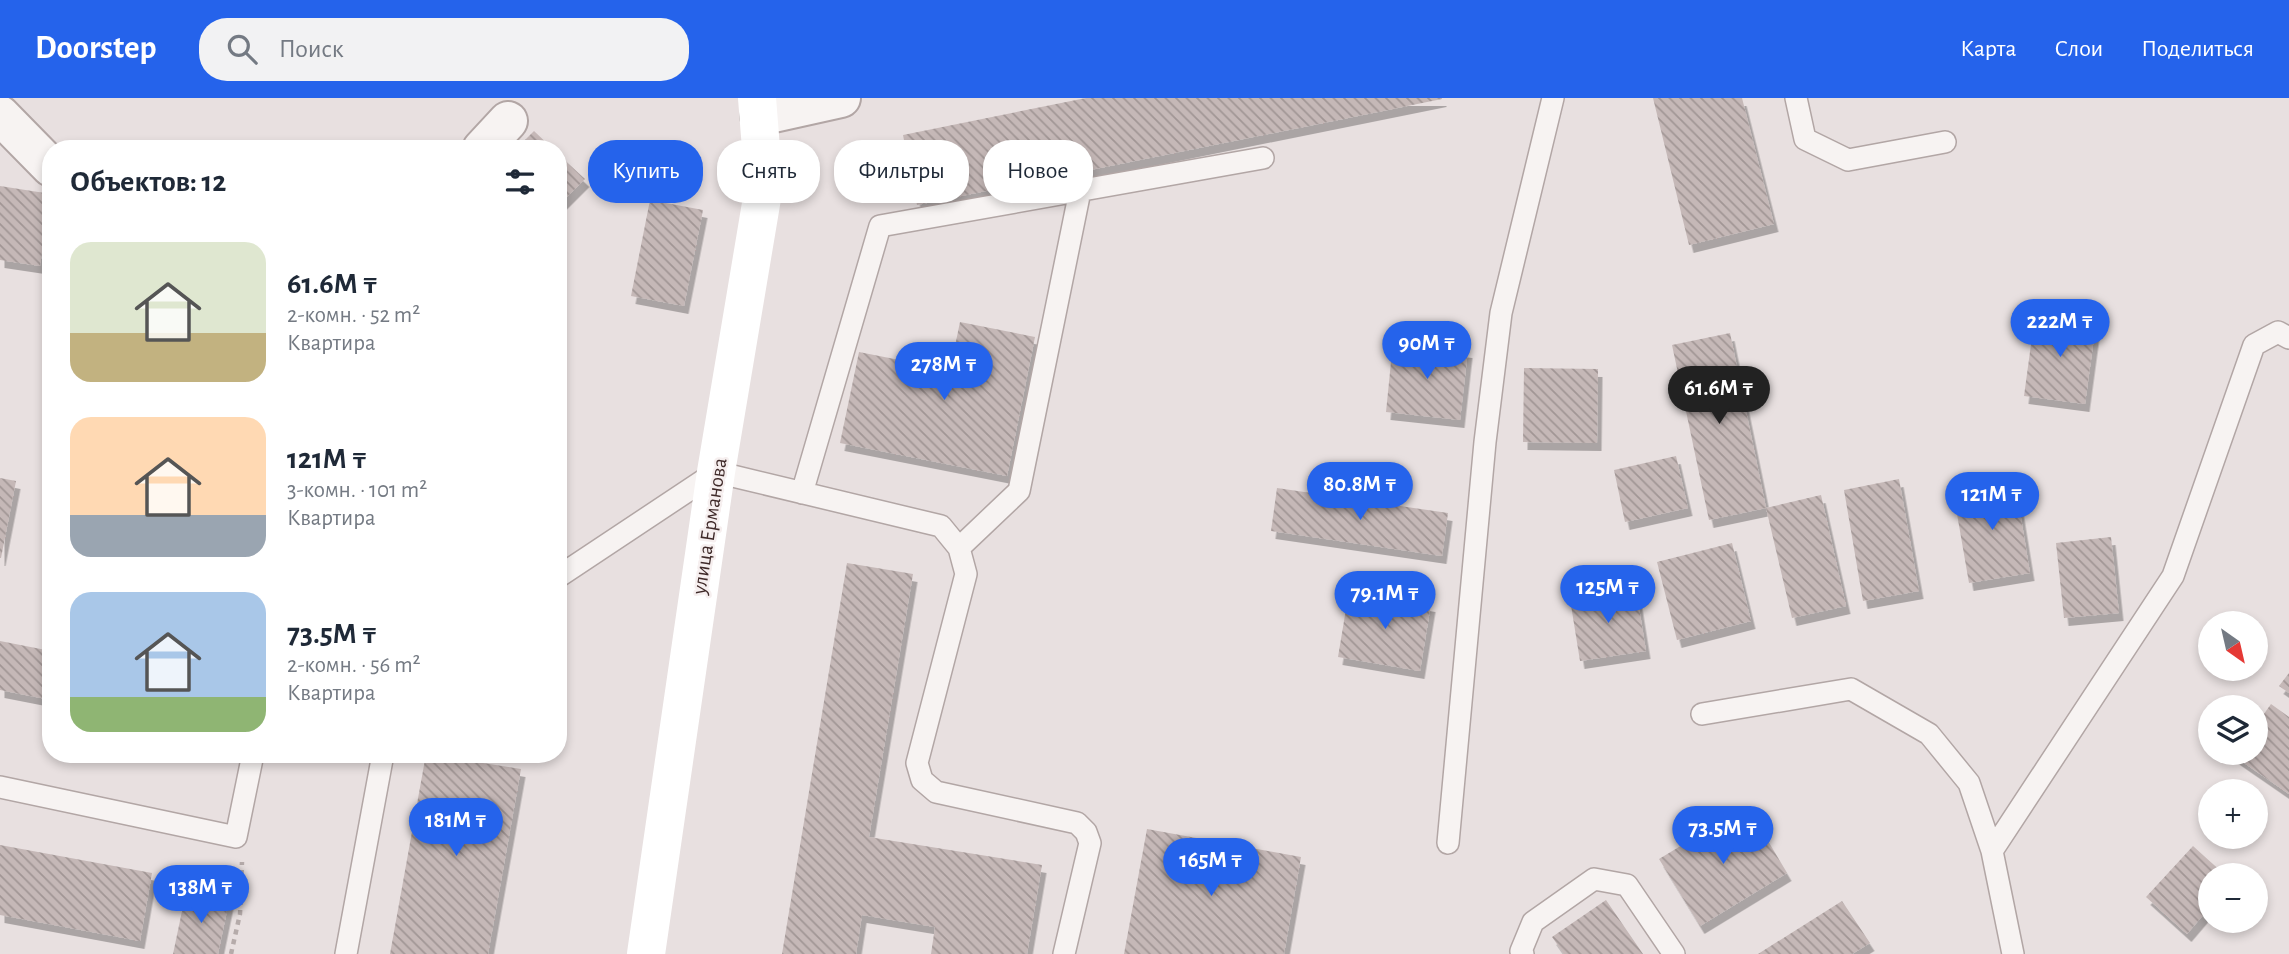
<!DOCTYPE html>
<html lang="ru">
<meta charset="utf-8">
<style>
body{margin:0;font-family:"Alegreya Sans",sans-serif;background:#f2f2f3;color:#1f2937;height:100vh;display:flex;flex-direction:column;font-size:26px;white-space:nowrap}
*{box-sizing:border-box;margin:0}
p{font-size:23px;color:#747a83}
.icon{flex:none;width:38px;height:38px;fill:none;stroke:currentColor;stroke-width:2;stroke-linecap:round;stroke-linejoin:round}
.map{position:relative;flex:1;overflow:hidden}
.drawer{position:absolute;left:42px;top:42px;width:525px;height:623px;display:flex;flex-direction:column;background:#fff;border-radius:28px;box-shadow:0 4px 10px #0003}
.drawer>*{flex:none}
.guide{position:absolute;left:588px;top:42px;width:665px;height:63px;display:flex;gap:14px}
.needle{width:46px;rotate:146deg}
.tools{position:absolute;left:2198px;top:513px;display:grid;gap:14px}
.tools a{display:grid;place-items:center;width:70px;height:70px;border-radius:50%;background:#fff;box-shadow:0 4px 10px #0003;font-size:35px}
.price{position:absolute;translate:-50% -60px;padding:0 16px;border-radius:24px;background:#2563eb;color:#fff;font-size:23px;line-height:46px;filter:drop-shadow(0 2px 4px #0008)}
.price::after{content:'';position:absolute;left:50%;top:42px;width:21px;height:16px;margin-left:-10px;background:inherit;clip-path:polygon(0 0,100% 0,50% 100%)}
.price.on{background:#222;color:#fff}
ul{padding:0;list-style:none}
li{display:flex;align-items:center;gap:21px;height:175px;padding:0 28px}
li span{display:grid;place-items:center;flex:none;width:196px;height:140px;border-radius:21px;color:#555}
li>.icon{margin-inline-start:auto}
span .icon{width:84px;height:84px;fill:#fffc;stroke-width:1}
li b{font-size:30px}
h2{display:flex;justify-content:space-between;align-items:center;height:84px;padding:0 28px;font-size:30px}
.tag{padding:0 24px;border-radius:28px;background:#fff;box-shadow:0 4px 10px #0003;font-size:24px;line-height:63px}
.tag.on{background:#2563eb;color:#fff}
header{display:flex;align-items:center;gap:42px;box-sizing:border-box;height:98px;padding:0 35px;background:#2563eb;color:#fff}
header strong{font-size:33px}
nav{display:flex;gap:38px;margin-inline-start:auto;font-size:24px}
.search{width:490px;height:63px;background:#f2f2f3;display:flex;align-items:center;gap:18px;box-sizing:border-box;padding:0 24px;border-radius:28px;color:#747a83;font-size:26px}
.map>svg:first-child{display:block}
.building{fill:url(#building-back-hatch);filter:url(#shadow)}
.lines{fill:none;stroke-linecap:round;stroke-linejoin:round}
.lane-casing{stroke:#b2a6a5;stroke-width:24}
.street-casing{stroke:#b2a6a5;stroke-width:42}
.path{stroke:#b5abaa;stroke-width:4.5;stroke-dasharray:5 5;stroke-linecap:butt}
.lane{stroke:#f7f3f2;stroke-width:21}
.street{stroke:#f7f3f2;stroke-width:38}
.secondary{stroke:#fff;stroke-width:38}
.labels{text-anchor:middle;stroke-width:5;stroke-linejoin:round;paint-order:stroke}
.street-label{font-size:21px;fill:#3f2a29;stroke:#f6efef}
</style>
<header>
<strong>Doorstep</strong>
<div class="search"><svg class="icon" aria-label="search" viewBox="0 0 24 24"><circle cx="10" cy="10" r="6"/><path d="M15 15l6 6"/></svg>Поиск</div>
<nav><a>Карта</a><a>Слои</a><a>Поделиться</a></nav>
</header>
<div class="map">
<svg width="2289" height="856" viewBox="0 0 2289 856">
<defs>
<pattern id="building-back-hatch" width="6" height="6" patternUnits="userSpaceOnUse" patternTransform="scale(1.75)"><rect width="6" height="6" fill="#c5b8b7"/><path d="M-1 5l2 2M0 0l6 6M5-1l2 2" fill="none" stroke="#a19695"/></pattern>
<filter id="shadow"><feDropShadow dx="4.5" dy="8" stdDeviation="0" flood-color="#0004"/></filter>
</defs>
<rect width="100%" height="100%" fill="#e8e0e0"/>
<path class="building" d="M1086 0H1442V1L917 107 903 37Z
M1653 0H1742L1774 126 1689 147Z
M534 33 553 51H516Z
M558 56 585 81 558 108Z
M0 88 51 96 40 168 0 162Z
M650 102 703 112 684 208 631 198Z
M2035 217 2096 225 2085 306 2024 298Z
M960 224 1035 239 1007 378 840 345 859 254 950 272Z
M1730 235 1766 410 1709 422 1672 247Z
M1393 244 1468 252 1460 322 1386 314Z
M1524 270 1598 271 1597 345 1523 344Z
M1676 358 1688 410 1625 424 1614 372Z
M0 380 16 383 1 460H0Z
M1899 381 1919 493 1863 503 1844 392Z
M2015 383 2030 475 1969 485 1953 393Z
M1277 390 1448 415 1442 458 1271 433Z
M1821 397 1846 508 1792 520 1766 410Z
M2111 439 2119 515 2064 520 2056 445Z
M1732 445 1751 523 1677 542 1657 464Z
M847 465 913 476 869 739 1042 767 1027 856H931L935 829 862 817 856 856H782Z
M1636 491 1646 553 1580 563 1570 501Z
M1349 493 1431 506 1420 573 1338 559Z
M0 543 51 553V602L0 592Z
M2289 575V595L2279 588Z
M2271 606 2289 619V696L2234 658 2237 654H2256V627Z
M426 656 521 671 488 856H390Z
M1747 708 1787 775 1700 828 1659 761Z
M1147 731 1301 759 1284 856H1124Z
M0 747 152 775 140 843 0 817Z
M2193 748 2225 777H2210V809L2187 836 2146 799Z
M186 794 229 803 218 856H173Z
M1606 802 1643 856H1564L1552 839Z
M1842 803 1870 845 1852 856H1758Z"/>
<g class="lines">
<g class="lane-casing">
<path id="lane" d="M1796 0 1805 41 1848 62 1945 44
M802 395 880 128 1263 60
M959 450 1019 393 1080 93
M558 479 716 374 941 428 959 450 966 476 917 665 922 682 936 694 1077 725 1086 734 1090 745 1064 856
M1702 616 1851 591 1929 636 1969 685 1992 753 2013 856
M0 689 236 739 253 656
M1448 745 1485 344 1501 215 1553 0
M1992 753 2173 478 2254 247 2278 234 2289 240
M346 856 383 656
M1523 856 1521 853 1533 824 1594 781 1627 787 1674 856"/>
</g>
<g class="street-casing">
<path id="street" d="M0 17 51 69
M760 18 841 0
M482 51 508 23"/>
</g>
<path class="path" d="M231 856 240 816 242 764"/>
<use href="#lane" class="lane"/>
<use href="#street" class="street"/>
<path class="secondary" d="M646 856 716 374 764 88 757 0"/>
</g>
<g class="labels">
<g class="street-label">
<text transform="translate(709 428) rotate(-81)" y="7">улица Ерманова</text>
</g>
</g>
</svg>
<div class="tools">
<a><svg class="needle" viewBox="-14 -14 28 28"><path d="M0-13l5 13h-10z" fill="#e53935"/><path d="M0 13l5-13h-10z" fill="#747a83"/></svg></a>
<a><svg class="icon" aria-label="layers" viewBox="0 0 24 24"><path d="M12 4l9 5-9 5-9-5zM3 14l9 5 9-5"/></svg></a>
<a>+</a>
<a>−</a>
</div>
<b class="price" style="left:2060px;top:261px">222M ₸</b>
<b class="price" style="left:1427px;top:283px">90M ₸</b>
<b class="price" style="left:944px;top:304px">278M ₸</b>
<b class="price on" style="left:1719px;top:328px">61.6M ₸</b>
<b class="price" style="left:1360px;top:424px">80.8M ₸</b>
<b class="price" style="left:1992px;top:434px">121M ₸</b>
<b class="price" style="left:1608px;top:527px">125M ₸</b>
<b class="price" style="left:1385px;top:533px">79.1M ₸</b>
<b class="price" style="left:456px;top:760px">181M ₸</b>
<b class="price" style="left:1723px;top:768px">73.5M ₸</b>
<b class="price" style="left:1211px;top:800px">165M ₸</b>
<b class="price" style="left:201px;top:827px">138M ₸</b>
<div class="guide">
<a class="tag on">Купить</a>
<a class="tag">Снять</a>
<a class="tag">Фильтры</a>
<a class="tag">Новое</a>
</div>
<section class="drawer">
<h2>Объектов: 12<svg class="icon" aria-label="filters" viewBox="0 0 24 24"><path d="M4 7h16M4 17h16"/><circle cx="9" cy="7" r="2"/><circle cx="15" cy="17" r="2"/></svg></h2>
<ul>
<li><span style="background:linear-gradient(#dfe7d0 65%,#c2b280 0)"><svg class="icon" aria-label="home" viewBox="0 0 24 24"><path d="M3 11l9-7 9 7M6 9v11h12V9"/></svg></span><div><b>61.6M ₸</b><p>2-комн. · 52 m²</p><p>Квартира</p></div></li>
<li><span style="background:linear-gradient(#ffd9b3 70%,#9aa5b1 0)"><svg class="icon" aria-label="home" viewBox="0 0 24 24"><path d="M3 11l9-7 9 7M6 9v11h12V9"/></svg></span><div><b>121M ₸</b><p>3-комн. · 101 m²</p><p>Квартира</p></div></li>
<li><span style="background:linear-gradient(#a9c7e8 75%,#8fb573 0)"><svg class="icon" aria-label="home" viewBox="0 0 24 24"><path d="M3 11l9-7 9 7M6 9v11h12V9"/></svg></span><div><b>73.5M ₸</b><p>2-комн. · 56 m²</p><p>Квартира</p></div></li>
</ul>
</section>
</div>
